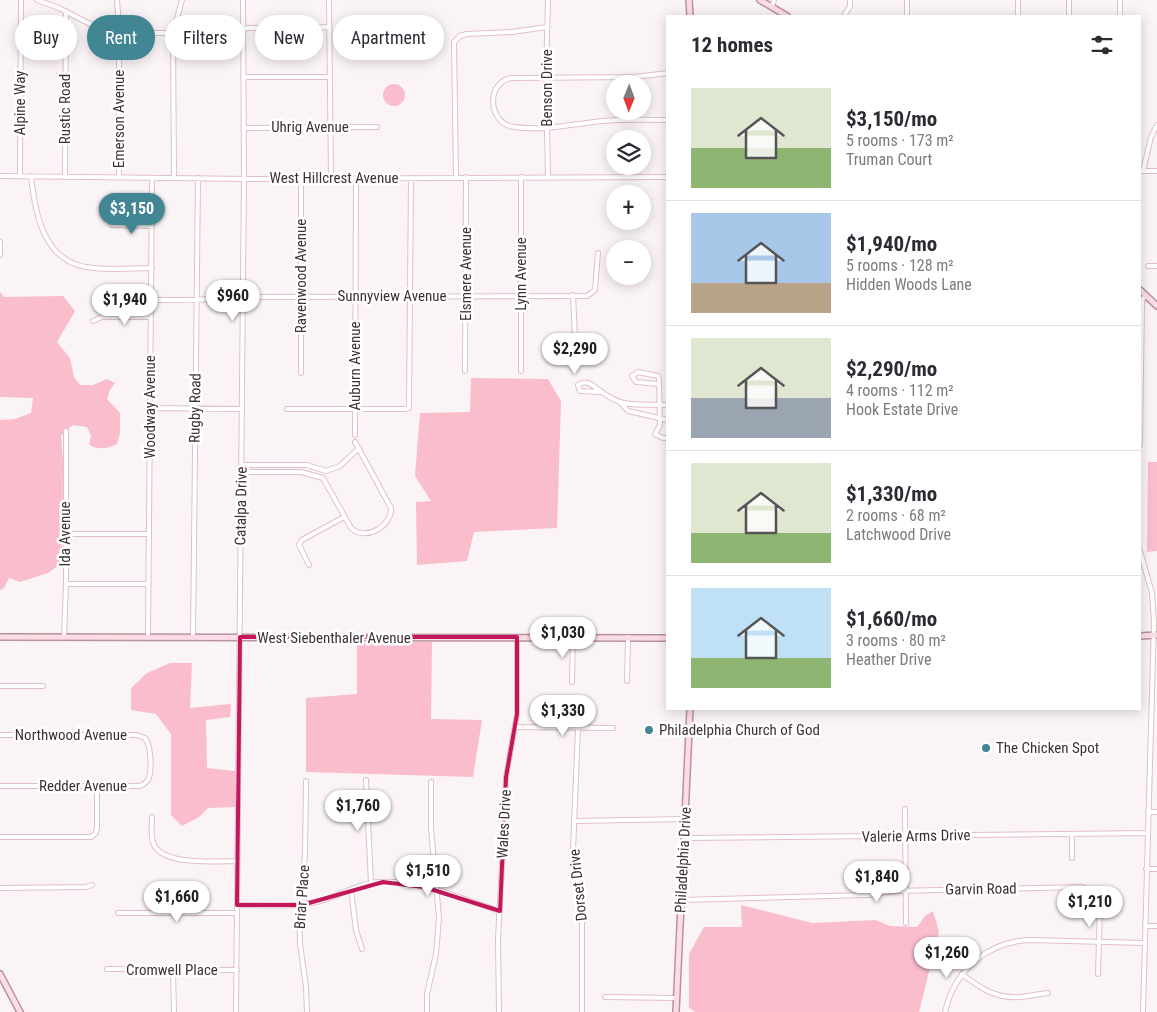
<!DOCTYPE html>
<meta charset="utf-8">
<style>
body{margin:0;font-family:"Roboto Condensed",sans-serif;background:#f7f7f7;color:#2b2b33;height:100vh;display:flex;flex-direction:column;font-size:19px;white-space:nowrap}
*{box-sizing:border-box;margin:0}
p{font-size:16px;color:#7c7c81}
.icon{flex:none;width:28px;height:28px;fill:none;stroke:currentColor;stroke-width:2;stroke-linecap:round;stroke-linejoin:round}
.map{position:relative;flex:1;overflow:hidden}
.side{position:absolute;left:666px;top:15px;width:475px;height:695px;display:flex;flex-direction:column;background:#fff;border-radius:0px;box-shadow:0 2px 12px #0003}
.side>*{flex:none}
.guide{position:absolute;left:15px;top:15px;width:475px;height:45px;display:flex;gap:10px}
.needle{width:32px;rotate:181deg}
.tools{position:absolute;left:606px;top:75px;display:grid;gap:10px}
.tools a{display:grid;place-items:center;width:45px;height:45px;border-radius:50%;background:#fff;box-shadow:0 2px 12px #0003;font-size:25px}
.price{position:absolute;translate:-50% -42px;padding:0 11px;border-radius:18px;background:#fff;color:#222;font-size:16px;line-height:32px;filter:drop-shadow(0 1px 2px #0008)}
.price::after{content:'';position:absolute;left:50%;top:30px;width:15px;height:11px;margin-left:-8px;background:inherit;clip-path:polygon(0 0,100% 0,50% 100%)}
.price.active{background:#428694;color:#fff}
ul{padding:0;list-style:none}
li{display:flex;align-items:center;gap:15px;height:125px;padding:0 25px}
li+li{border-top:1px solid #e1e1e2}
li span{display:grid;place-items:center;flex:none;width:140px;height:100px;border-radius:0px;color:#555}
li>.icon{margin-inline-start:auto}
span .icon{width:60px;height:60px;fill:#fffc;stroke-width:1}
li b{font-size:21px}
h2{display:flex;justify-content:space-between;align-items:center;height:60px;padding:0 25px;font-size:21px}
.pill{padding:0 18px;border-radius:22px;background:#fff;box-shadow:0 2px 12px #0003;font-size:18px;line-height:45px}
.pill.active{background:#428694;color:#fff}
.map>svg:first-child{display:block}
.green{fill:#f9bdcb}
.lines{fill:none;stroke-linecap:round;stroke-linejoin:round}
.minor-casing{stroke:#e0c0c7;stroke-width:6}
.major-casing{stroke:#b9929b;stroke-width:8}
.minor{stroke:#fff;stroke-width:4}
.major{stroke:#fddde5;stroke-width:5}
.marked{fill:none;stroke:#c2185b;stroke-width:4;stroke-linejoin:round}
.poi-dot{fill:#428694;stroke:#fff;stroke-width:2}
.labels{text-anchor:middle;stroke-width:5;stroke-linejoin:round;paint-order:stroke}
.street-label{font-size:15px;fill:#3e3134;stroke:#fff}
.poi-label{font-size:15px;fill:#3e3134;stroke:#fff;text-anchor:start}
</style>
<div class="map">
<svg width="1157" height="1012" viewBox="0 0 1157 1012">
<rect width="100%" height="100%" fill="#fbf4f6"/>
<path class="green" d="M363 43H375V60H363Z
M383 95a11 11 0 1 1 22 0a11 11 0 1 1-22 0Z
M0 292 4 297 63 296 75 311 57 342 70 358 74 377 80 385H93L107 379 115 383 110 390 107 399 120 413V433L117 444C107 449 98 450 89 445L91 436 87 427 73 425 61 435 63 462 62 563 48 573 20 582 9 578 4 588 0 590V420L15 419 31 413 33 398 0 397Z
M471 378 548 379 561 401 557 528 474 532 467 561 417 565 416 502 431 501 415 476 420 413 470 412Z
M1148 462H1157V551L1147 552Z
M357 642H432L431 719 482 720 473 777 306 772V698L357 694Z
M170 663H192L190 708 231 704 230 717 206 720 207 768 235 771V807L208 808 199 817 182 826 171 815V734L156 714 131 710V688L147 673Z
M741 905 812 923 875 920 890 926 917 927 925 916 933 911 939 931 919 1012H695L689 1008V954L704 927H742Z"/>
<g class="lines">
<g class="minor-casing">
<path id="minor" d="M37 0 59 8 94 26 122 33H178L198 29 240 30 248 28 329 27
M117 0 119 26V177
M329 0 331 178
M548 0 546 77 548 177
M1018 0V16
M1069 0V16
M772 7 774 0
M844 16 850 6V0
M907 16V0
M1120 16V0
M668 73 634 77 512 78C485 82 488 124 514 127 543 131 573 124 602 121 624 119 646 120 668 120
M243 77H330
M244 128 377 127
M1140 171H1157
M1143 171 1151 137 1157 125
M0 176 250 179 668 177
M20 176 21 0
M31 176C35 213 43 260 86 267 107 271 130 268 152 268
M65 177 66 11
M456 177 454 42 460 36 467 34 512 32 547 27
M174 178 173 33 182 0
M112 225 152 226
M0 242V255
M1148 266H1157
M573 295 575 337
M151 300 240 299 247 297 587 296 595 290 598 253
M93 321 102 317H151
M465 371 466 177
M521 371V177
M301 373V178
M659 384 636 382 632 376 638 372 658 376 659 379 660 425 655 434 663 438H668
M602 392 580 391 578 385C585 380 590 383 596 388 605 394 613 401 624 403 637 406 654 404 668 405
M621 403 628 411 668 420
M150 408 242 409
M287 409H404L409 408 411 178
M355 435 356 178
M1140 445 1142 300 1146 295
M242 465H307L326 471 340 466 359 448
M242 472H301L323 478 351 528C365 542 392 526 391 508L355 442
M66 534H149
M1140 551 1152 593 1154 622 1143 1012
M309 565 299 545 302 540 344 517
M66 584H148
M64 637 66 584V431
M148 637 152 178
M193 637 198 178
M627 681 628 637
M572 682 573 637
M0 686H43
M515 727 613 728
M578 728 573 850 582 908V1012
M0 735H137L145 738C151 745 153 774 147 781 145 784 143 784 140 786H0
M366 780 371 883
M306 781 305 855 299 905 300 944 306 987 307 1012
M905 809 906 923
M1148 812H1157
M152 817C152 826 150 836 154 845 165 866 217 861 237 861
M575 821 685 819
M0 837H91L96 833 97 827V786
M684 838 1148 833
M1072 858V834
M1146 869H1157
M0 888 86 887 92 885
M351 890 356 930 362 949
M681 900 868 895 894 891 1082 887 1094 893 1100 906 1098 974
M237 905C264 905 294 908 320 901 340 896 358 883 378 882 420 879 461 899 500 911
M118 913H236
M1145 926H1157
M962 947 974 961
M107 969 237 970
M173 970 174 1012
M962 974C980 988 996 999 1020 997 1029 996 1039 994 1048 993
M605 997 676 998
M236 1012 244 178 243 0
M427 1012V994L436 954 439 918 431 828V782
M499 1012 498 939 503 844 506 777 517 714V637
M945 1012C954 971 987 942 1029 940L1144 943"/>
</g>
<g class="major-casing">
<path id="major" d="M689 0 690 16
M760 0 787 16
M1140 290 1157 306
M1140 636 1157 635
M0 637 668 638
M0 974 20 1012
M676 1012 690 709"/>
</g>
<use href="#minor" class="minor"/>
<use href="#major" class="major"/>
</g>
<path class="marked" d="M240 637H517V714L506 777 500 911 424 887 383 882 302 905H237Z"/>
<g class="poi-dot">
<circle cx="649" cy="730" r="5"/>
<circle cx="986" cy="748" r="5"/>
</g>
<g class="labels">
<g class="street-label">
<text transform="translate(547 88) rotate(-90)" y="5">Benson Drive</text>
<text transform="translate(20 103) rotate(-90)" y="5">Alpine Way</text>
<text transform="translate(65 109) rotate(-90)" y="5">Rustic Road</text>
<text transform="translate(119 119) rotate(-90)" y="5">Emerson Avenue</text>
<text x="310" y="132">Uhrig Avenue</text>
<text x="334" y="183">West Hillcrest Avenue</text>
<text transform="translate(466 274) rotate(-90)" y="5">Elsmere Avenue</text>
<text transform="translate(521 274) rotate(-90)" y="5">Lynn Avenue</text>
<text transform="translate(301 276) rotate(-90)" y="5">Ravenwood Avenue</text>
<text x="392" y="301">Sunnyview Avenue</text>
<text transform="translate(355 366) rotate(-90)" y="5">Auburn Avenue</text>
<text transform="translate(150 407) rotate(-90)" y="5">Woodway Avenue</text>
<text transform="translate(195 408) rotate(-89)" y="5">Rugby Road</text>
<text transform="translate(241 506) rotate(-89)" y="5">Catalpa Drive</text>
<text transform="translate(65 534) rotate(-90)" y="5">Ida Avenue</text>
<text x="334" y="643">West Siebenthaler Avenue</text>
<text x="71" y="740">Northwood Avenue</text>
<text x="83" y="791">Redder Avenue</text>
<text transform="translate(504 824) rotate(-87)" y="5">Wales Drive</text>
<text transform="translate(916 836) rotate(-1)" y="5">Valerie Arms Drive</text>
<text transform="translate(683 860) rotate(-87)" y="5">Philadelphia Drive</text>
<text transform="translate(578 885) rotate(-96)" y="5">Dorset Drive</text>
<text transform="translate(981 889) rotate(-1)" y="5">Garvin Road</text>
<text transform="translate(302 897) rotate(-86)" y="5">Briar Place</text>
<text x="172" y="975">Cromwell Place</text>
</g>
<g class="poi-label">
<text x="659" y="735">Philadelphia Church of God</text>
<text x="996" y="753">The Chicken Spot</text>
</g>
</g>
</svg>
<div class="tools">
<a><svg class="needle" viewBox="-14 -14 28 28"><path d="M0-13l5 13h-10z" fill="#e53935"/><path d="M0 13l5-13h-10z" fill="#7c7c81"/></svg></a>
<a><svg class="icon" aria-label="layers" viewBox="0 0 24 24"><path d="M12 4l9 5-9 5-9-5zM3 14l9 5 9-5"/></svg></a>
<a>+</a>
<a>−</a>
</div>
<b class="price active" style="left:132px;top:235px">$3,150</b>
<b class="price" style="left:233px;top:322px">$960</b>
<b class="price" style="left:125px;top:326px">$1,940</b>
<b class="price" style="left:575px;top:375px">$2,290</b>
<b class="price" style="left:563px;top:659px">$1,030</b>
<b class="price" style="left:563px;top:737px">$1,330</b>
<b class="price" style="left:358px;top:832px">$1,760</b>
<b class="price" style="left:428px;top:897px">$1,510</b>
<b class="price" style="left:877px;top:903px">$1,840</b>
<b class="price" style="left:177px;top:923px">$1,660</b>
<b class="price" style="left:1090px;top:928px">$1,210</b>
<b class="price" style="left:947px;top:979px">$1,260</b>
<div class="guide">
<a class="pill">Buy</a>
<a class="pill active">Rent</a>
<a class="pill">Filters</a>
<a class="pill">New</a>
<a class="pill">Apartment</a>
</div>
<section class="side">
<h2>12 homes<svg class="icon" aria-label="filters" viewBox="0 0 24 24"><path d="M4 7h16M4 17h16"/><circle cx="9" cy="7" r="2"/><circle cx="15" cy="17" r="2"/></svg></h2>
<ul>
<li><span style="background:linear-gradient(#dfe7d0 60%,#8fb573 0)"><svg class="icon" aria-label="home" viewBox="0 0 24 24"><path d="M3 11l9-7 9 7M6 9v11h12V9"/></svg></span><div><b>$3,150/mo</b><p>5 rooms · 173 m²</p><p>Truman Court</p></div></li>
<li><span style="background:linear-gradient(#a9c7e8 70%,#b9a48a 0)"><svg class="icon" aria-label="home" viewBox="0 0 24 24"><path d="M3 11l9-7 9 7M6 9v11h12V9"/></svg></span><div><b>$1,940/mo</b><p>5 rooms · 128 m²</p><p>Hidden Woods Lane</p></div></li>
<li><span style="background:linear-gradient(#dfe7d0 60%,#9aa5b1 0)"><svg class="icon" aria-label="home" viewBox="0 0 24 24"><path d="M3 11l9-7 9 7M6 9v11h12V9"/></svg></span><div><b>$2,290/mo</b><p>4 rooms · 112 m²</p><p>Hook Estate Drive</p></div></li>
<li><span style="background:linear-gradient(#dfe7d0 70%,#8fb573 0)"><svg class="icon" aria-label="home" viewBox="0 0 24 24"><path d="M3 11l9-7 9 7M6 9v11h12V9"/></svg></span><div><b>$1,330/mo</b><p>2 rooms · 68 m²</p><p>Latchwood Drive</p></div></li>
<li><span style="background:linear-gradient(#bfe0f5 70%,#8fb573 0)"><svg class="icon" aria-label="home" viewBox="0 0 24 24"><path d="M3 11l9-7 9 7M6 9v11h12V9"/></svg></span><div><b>$1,660/mo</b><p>3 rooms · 80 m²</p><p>Heather Drive</p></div></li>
</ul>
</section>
</div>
